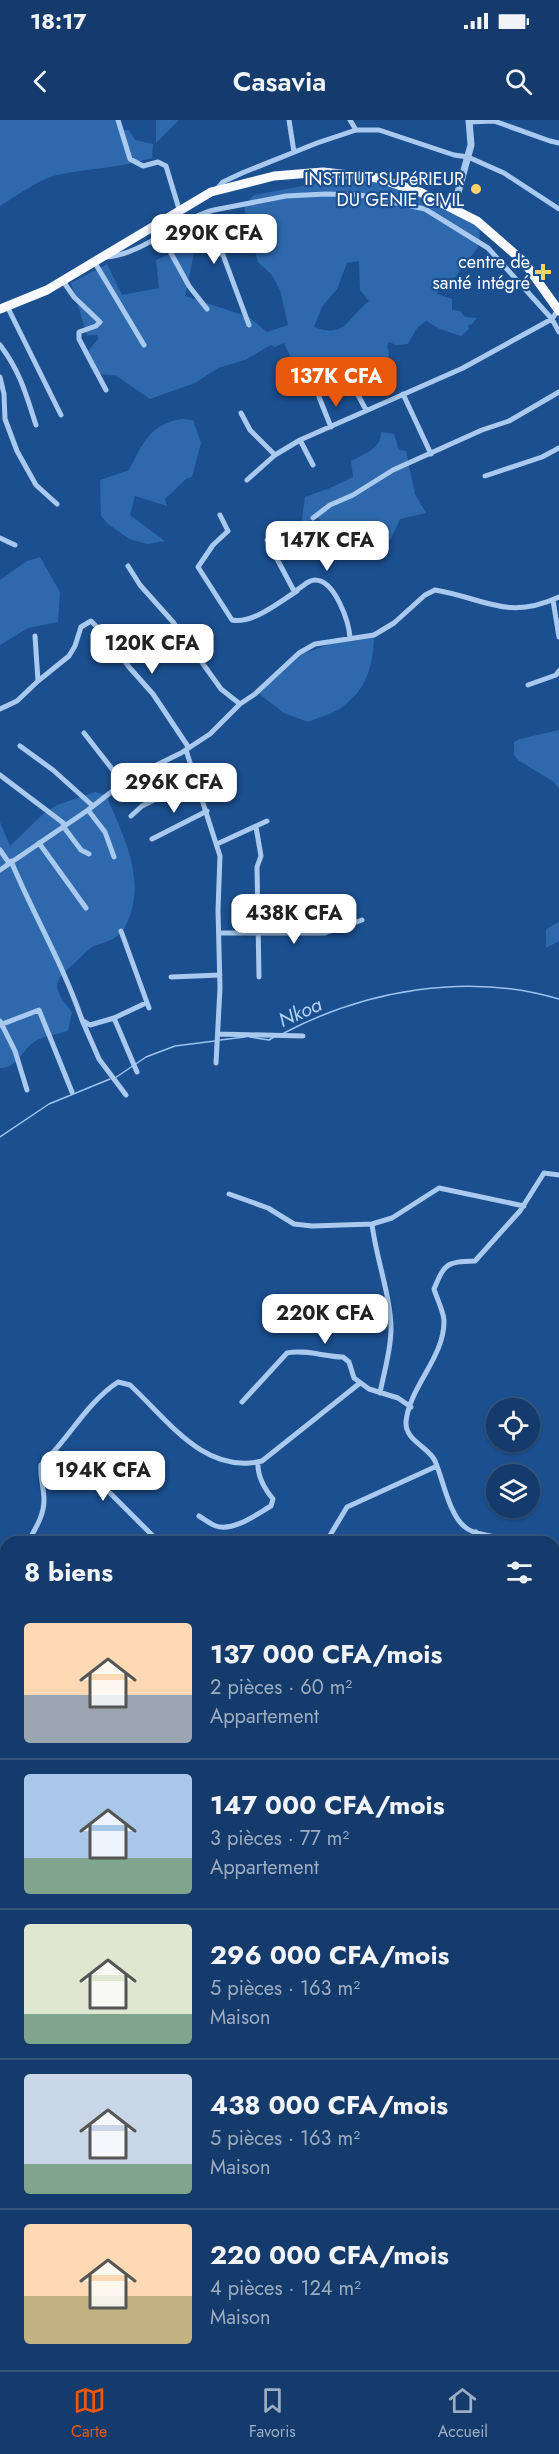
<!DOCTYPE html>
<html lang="fr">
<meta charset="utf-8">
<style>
body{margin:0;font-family:Jost,sans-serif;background:#214673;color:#f1f3f6;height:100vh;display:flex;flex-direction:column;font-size:22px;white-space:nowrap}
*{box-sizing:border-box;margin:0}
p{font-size:20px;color:#9dadc1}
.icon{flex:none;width:33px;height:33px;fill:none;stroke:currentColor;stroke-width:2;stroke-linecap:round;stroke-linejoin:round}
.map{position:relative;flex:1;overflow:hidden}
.details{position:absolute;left:0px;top:1416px;width:560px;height:834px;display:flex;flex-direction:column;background:#143b6b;border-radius:18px 18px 0 0;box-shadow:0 2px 4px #0004,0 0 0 2px #33557e}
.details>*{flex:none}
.tools{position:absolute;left:486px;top:1278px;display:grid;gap:12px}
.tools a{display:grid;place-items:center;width:54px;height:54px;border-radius:50%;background:#143b6b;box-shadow:0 2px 4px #0004,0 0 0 2px #33557e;font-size:30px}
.price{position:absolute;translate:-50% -51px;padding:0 14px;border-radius:12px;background:#fff;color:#222;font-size:20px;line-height:39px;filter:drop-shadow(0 2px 3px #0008)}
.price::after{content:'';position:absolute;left:50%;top:36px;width:18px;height:14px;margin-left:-9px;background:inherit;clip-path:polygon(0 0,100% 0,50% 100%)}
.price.selected{background:#ea580c;color:#fff}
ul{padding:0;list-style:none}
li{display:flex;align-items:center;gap:18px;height:150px;padding:0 24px}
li+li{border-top:2px solid #33557e}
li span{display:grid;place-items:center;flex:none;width:168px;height:120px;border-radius:6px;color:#555}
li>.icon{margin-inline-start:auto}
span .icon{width:72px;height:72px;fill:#fffc;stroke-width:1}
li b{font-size:26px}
h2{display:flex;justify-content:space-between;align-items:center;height:72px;padding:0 24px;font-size:26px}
.status{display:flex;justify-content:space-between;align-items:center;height:42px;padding:0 30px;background:#143b6b;direction:ltr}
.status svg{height:16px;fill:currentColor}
header{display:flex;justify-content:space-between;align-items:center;height:78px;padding:0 24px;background:#143b6b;font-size:27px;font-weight:600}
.dock{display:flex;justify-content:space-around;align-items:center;height:84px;border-top:2px solid #33557e;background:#143b6b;font-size:16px;color:#9dadc1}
.dock a{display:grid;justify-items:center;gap:3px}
.dock .selected{color:#ea580c}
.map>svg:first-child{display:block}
.green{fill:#2e69ad;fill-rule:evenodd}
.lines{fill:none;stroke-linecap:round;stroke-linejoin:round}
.stream{stroke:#9cc4f0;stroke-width:1.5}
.minor{stroke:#a9c9ee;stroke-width:5}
.tertiary{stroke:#a9c9ee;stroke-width:7}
.trunk{stroke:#f8faff;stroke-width:9}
.poi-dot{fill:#ffd166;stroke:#1b4f8f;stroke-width:2}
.labels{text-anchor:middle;stroke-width:4.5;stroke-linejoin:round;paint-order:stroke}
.poi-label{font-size:18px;fill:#fff;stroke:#1b4f8f;text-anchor:end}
.water-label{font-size:20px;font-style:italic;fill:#b5d3f5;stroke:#1b4f8f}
</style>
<div class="status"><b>18:17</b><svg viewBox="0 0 49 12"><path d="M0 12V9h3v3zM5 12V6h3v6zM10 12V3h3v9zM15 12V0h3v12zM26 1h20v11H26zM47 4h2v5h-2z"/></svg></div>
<header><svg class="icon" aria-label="back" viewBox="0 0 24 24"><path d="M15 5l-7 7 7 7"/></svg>Casavia<svg class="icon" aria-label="search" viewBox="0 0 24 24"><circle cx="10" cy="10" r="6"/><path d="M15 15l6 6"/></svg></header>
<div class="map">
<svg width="559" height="2250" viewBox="0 0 559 2250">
<rect width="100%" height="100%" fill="#1b4f8f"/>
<path class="green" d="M0 0H120L121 10H129L135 20 153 24 152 38C121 48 89 48 57 55 36 61 18 75 0 86Z
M156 0H179L156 23Z
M334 50 407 68 478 103C485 135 469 131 456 157L441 163 437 174 452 179V190L460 191 465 197 477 198 472 204 468 205 469 209 461 216 440 209 426 201 417 208 408 224 396 225 389 222 387 226C392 238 387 251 377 259L369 256 358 265 341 259 319 263 307 259 291 238 284 223 275 227 271 225 245 240 218 248 195 263 150 279 115 255 94 254 83 233 89 230 98 219V215H87L71 163 107 144 122 175 159 168 156 140 179 130 195 129 185 176 249 197 267 212 288 205 280 170 272 155 258 142 248 109 244 85 254 75 324 62ZM359 141 360 170 369 181C347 198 346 219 314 207L322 187 337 169 347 143Z
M182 299 193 300 201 323 192 357 186 359 165 379 167 386 135 376 130 395 165 421 147 424 129 419 108 404 101 396 100 360 129 350C143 324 149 304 182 299Z
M381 312 394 314 399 330 406 331 415 374 426 393 400 399 391 419 376 428 358 411 333 421 317 396 301 406 305 377 330 368 353 357 351 341C364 334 382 328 381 312Z
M40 437 60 472 58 502 28 508 0 525V460L27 441Z
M374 513C374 542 368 569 342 587 333 594 319 597 308 602L284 593 258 573 300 535 337 521Z
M559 610V669L554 662 518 640 514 635V622L520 619Z
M95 672 106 675C123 715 147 759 127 803 120 819 108 821 94 826 88 829 82 836 77 841 52 862 51 866 72 892L68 911C58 914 43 916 34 922 22 930 17 949 0 948V702L10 726 42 695 57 685Z
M559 802V821L546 828V809Z"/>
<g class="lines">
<path class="stream" d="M284 913C366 870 468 852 559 879
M250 917 269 920 274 917
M220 920 245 917
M115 958 146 937 175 926 215 921
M0 1017 49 984 110 959"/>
<path class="minor" d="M118 0 130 39 143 46 158 42 166 46 179 89
M289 0 294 32
M350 0 356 10
M469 2 494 1 550 21 559 23
M217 69 223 62 242 53 317 23 356 10H379L454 35 468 37 504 53 559 89
M178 92 201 124 223 135 249 205
M155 104 189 166 207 189
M106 137C142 135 179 99 214 90L286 76 326 74 360 75 425 89 488 128 552 199 559 212
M95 143 144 225
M63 161 74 177 100 202 96 206 79 212V219L106 270
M7 186 61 295
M0 225C20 251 26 274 36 305
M353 256 358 275 366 290
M0 257 4 274 5 299 17 331 36 365 57 384
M403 274 431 334
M319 277 331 307
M241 293 250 310 275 335
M300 320 313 345
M485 356 542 337 559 328
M247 360 275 335 300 320 463 248 552 199 558 190
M220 395 228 411 213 425 198 447 232 500C253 504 279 482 297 471
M313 398 330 385 353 375 393 350 482 310 509 301 559 272
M0 418 15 425
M267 420 294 471C301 469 307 460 315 460 335 460 349 502 350 518
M128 446 140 465 173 502 221 569 240 584
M553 480 559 517
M38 561 69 536 75 526 81 507 91 501 110 520 129 547 153 574 189 628
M528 565 556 555 559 551
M0 589 17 581 38 561 35 516
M84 613 123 663
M20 626 53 650 93 686
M186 630 220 736 218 790 220 868 216 943
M0 655 66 705
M88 690 105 712 114 737
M131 696 142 686 196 659
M63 706 81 730 89 734
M256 707 261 736 257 747 259 857
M152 719 207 691
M39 723 86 788
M217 724 267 701
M0 730 9 743
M11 741C34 796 63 844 82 900L90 905 114 898 146 883
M0 750 88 690 128 659 181 633 210 614 240 584 255 574 299 533 315 524 374 515 394 503 425 475 435 470C484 478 507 501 559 477
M121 811 149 888
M219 813H325L362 800
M171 857 220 855
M114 898 137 952
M82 900 99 939 126 975
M0 901 15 931 27 970
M0 905 39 890 72 972
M219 914 303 916
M229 1074 268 1088 294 1104 312 1106 372 1104 392 1098 439 1068 524 1086
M372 1104C376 1138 391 1177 391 1209 391 1230 384 1252 380 1273
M242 1282 287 1233C305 1229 325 1237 343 1237L349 1242 354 1258 369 1269 398 1278 411 1287
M56 1332 109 1372 159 1422
M199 1396C204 1399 210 1404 216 1406 233 1412 257 1394 271 1386L273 1379C264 1368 257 1356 258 1342
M28 1422C35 1409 44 1396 44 1380 44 1368 40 1358 41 1345 69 1319 85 1284 118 1262L130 1265C167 1299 204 1355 262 1341L360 1263
M326 1422 347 1387 437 1346
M466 1422 476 1412
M517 1422C503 1417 475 1416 465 1407 449 1395 443 1359 435 1341 429 1327 405 1321 406 1302 409 1267 445 1237 444 1200 443 1190 437 1179 434 1169 445 1143 446 1142 475 1141L520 1091 544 1053 559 1055
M554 1434 559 1436
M554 1668 559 1688
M554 1734 559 1730
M0 1994 6 1995
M0 2086 6 2076
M0 2108 6 2120
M13 2250 14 2244"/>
<path class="tertiary" d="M454 87 471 25 469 0"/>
<path class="trunk" d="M0 189 47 170 211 72 274 56 323 52 377 58 420 72 477 101 524 142 559 191"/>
</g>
<g class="poi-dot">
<circle cx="476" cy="69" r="6"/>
<path d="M540 143h6v6h6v6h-6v6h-6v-6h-6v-6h6z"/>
</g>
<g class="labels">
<g class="poi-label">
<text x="464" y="65">INSTITUT SUPéRIEUR<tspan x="464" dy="21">DU GENIE CIVIL</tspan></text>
<text x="530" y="148">centre de<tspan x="530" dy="21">santé intégré</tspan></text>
</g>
<g class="water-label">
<text transform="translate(300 892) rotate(-24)" y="7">Nkoa</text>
</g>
</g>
</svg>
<div class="tools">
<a><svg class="icon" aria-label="locate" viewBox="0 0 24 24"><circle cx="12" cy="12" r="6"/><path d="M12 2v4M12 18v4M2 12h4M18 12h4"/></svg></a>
<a><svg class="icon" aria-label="layers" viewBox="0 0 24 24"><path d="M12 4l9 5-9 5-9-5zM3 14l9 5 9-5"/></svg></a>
</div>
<b class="price" style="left:214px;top:145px">290K CFA</b>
<b class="price selected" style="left:336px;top:288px">137K CFA</b>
<b class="price" style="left:327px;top:452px">147K CFA</b>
<b class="price" style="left:152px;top:555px">120K CFA</b>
<b class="price" style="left:174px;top:694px">296K CFA</b>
<b class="price" style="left:294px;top:825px">438K CFA</b>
<b class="price" style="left:325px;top:1225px">220K CFA</b>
<b class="price" style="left:103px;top:1382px">194K CFA</b>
<section class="details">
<h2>8 biens<svg class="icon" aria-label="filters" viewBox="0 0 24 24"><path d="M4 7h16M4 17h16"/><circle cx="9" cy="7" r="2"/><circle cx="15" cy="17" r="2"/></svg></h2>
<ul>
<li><span style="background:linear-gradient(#ffd9b3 60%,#9aa5b1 0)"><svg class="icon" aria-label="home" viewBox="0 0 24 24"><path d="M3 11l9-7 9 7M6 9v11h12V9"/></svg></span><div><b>137 000 CFA/mois</b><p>2 pièces · 60 m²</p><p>Appartement</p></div></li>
<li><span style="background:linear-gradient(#a9c7e8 70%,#7fa58c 0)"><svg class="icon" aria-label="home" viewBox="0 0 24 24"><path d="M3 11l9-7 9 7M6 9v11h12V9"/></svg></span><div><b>147 000 CFA/mois</b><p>3 pièces · 77 m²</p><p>Appartement</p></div></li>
<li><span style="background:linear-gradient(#dfe7d0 75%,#7fa58c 0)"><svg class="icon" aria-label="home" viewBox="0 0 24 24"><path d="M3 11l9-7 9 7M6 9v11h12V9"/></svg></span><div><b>296 000 CFA/mois</b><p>5 pièces · 163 m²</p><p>Maison</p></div></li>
<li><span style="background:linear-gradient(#c9d6e8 75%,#7fa58c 0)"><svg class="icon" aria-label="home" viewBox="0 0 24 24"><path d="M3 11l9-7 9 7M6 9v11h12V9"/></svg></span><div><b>438 000 CFA/mois</b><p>5 pièces · 163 m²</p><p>Maison</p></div></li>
<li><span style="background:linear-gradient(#ffd9b3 60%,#c2b280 0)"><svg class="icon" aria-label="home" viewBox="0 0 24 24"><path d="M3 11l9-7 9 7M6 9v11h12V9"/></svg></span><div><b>220 000 CFA/mois</b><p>4 pièces · 124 m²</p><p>Maison</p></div></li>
</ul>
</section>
</div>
<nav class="dock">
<a class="selected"><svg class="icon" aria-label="map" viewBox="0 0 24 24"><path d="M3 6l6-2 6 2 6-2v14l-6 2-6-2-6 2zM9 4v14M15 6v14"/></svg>Carte</a>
<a><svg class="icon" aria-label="saved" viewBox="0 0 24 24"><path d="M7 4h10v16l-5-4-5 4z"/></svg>Favoris</a>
<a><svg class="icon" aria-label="home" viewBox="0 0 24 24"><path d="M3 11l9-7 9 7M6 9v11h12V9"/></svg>Accueil</a>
</nav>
